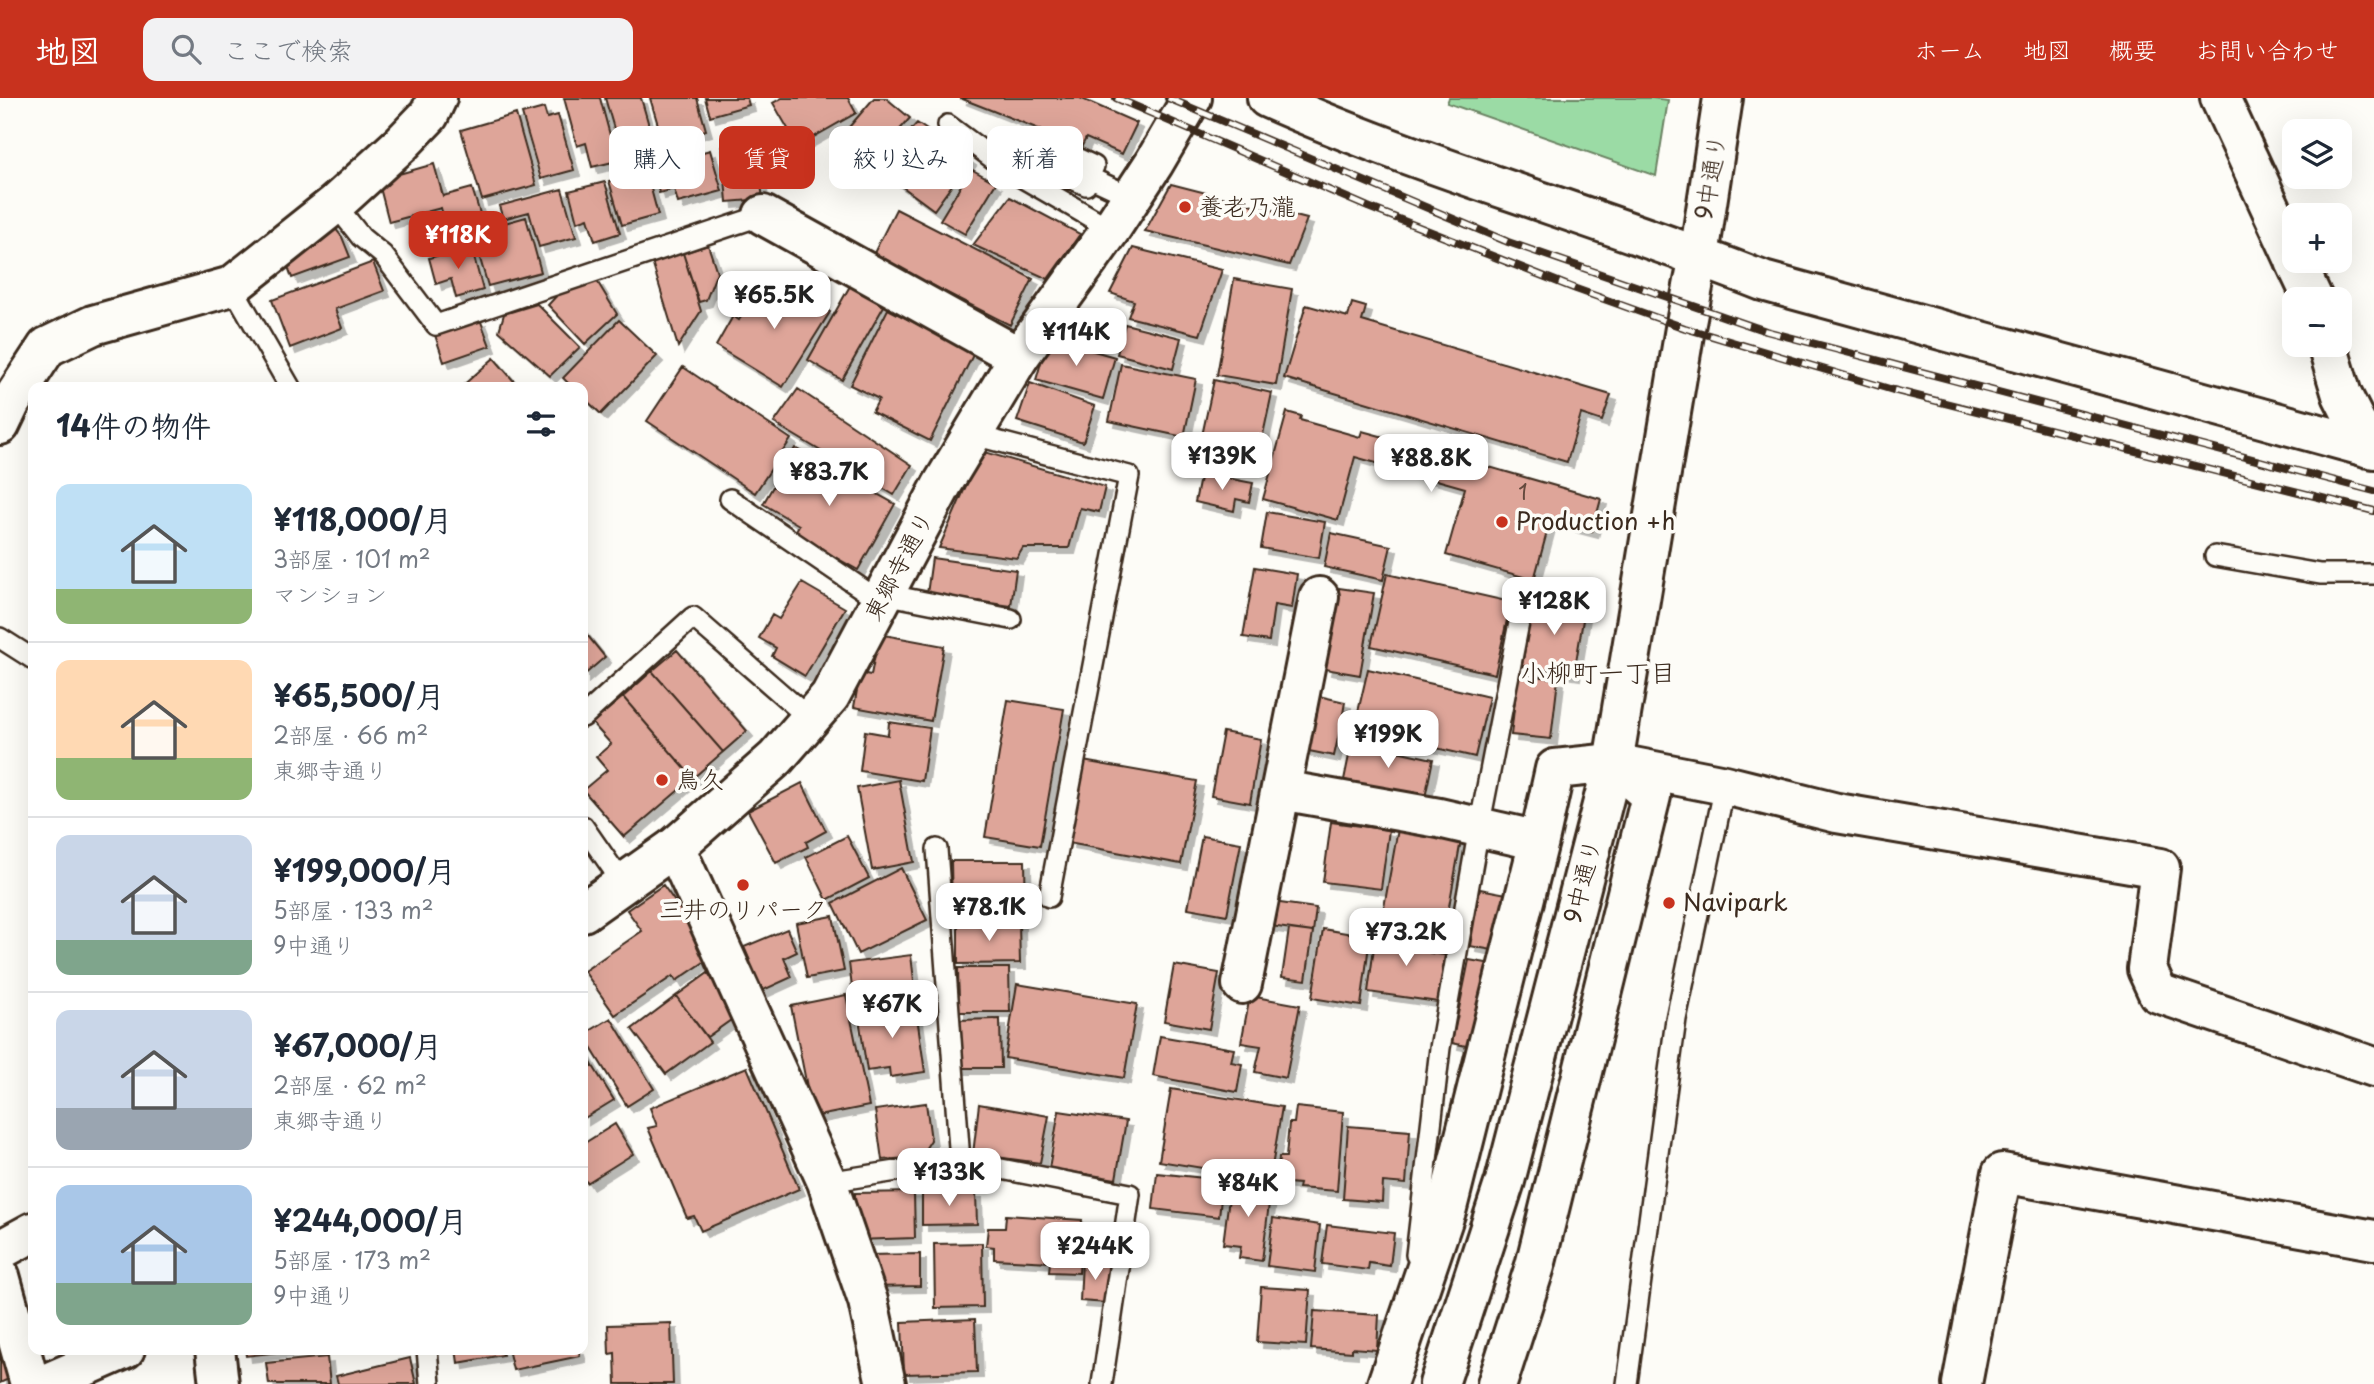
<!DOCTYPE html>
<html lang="ja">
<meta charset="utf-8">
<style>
body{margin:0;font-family:"Playpen Sans","Klee One",sans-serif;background:#f2f2f3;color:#1f2937;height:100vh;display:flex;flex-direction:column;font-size:26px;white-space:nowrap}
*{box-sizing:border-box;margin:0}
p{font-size:23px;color:#747a83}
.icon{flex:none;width:38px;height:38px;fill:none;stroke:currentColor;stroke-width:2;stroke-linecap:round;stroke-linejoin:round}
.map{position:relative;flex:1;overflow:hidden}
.sheet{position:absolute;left:28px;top:284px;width:560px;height:973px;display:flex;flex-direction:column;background:#fff;border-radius:14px;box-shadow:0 7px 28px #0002}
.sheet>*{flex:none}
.top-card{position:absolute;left:609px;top:28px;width:665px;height:63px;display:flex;gap:14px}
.fabs{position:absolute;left:2282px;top:21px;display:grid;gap:14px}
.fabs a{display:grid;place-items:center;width:70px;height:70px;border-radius:14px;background:#fff;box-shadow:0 7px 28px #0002;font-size:35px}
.price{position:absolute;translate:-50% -60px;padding:0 16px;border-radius:14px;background:#fff;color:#222;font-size:23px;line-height:46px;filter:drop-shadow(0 2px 4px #0008)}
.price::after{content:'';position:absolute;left:50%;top:42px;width:21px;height:16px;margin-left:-10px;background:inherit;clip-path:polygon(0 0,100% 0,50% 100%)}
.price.current{background:#c8321e;color:#fff}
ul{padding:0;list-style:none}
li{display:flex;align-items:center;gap:21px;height:175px;padding:0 28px}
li+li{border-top:2px solid #e0e1e3}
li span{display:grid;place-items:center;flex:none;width:196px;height:140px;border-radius:14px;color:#555}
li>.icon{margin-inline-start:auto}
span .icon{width:84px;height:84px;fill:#fffc;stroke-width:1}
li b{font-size:30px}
h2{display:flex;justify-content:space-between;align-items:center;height:84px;padding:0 28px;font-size:30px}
.chip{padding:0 24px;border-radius:14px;background:#fff;box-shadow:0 7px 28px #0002;font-size:24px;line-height:63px}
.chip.current{background:#c8321e;color:#fff}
header{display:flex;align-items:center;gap:42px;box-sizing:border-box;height:98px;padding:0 35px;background:#c8321e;color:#fff}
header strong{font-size:33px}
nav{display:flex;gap:38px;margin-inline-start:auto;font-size:24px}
.search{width:490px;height:63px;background:#f2f2f3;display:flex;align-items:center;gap:18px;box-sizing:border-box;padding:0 24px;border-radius:14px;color:#747a83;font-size:26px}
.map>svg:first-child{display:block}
.green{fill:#9bdba5;stroke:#6b8262;stroke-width:2}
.building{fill:#dea599;stroke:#3b2a1e;stroke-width:2;filter:url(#shadow)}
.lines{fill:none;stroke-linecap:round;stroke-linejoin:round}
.lane-casing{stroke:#3b2a1e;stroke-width:24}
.street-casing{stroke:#3b2a1e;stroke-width:44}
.secondary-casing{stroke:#3b2a1e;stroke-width:44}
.lane{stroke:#fdfcf7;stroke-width:19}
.street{stroke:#fdfcf7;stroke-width:38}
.secondary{stroke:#fdfcf7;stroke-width:38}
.rail-casing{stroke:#3b2a1e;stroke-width:8}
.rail{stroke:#fdfcf7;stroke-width:5;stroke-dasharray:16;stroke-linecap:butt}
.poi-dot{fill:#c8321e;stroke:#fdfcf7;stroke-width:2.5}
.labels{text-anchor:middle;stroke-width:7;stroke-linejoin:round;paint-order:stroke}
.number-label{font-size:21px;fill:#64493d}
.street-label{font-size:24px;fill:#3b2a1e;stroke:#fdfcf7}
.poi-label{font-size:24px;fill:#3b2a1e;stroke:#fdfcf7;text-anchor:start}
.neighbourhood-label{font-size:26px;fill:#3b2a1e;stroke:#fdfcf7}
</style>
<header>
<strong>地図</strong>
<div class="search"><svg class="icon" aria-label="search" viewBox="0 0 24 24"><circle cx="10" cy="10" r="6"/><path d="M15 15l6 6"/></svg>ここで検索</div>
<nav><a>ホーム</a><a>地図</a><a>概要</a><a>お問い合わせ</a></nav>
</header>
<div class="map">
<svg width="2374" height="1286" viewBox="0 0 2374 1286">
<defs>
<filter id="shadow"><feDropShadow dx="6" dy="6" stdDeviation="0" flood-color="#0004"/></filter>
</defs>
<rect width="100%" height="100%" fill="#fdfcf7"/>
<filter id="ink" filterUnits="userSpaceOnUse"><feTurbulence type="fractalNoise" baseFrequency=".0143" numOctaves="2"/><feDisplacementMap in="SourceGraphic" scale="14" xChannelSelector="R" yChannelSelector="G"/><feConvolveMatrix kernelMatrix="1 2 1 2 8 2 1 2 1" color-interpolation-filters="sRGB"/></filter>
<g filter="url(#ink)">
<path class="green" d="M1449 0H1651L1668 2 1656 78 1447 5Z"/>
<path class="building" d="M564 0H600L617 63 592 69 586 45 577 48Z
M605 0H641L652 38 619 48Z
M650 0H697L706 32 663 44Z
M705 0H747L749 7 710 18Z
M782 0H848L856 15 798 48 773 5Z
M874 0H886L910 20 874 61 844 35Z
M960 0H1080L1137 25 1122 56 1086 40 1082 48Z
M544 10 547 20 558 17 574 72 541 81 522 16Z
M516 16 536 87 482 102 461 32Z
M917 25 970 62 934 112 877 70Z
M773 31 777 84 761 86 763 101 727 104 722 45 748 43 747 32Z
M710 52 722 93 678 105 674 91 659 95 652 68Z
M434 66 443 98 472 90 482 122 447 132 441 110 389 124 378 82Z
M971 71 996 85 965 136 940 122Z
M646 72 658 117 622 127 609 83Z
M605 84 620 135 595 143 588 120 577 124 569 93Z
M1171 86 1307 121 1289 167 1145 133Z
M562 91 576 139 539 149 529 114 503 121 499 108Z
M1010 99 1080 136 1048 181 973 147Z
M896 111 1033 181 1010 227 873 157Z
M526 119 541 174 488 188 476 147 504 139 501 126Z
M331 125 342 139 350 159 292 180 285 160Z
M708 147 717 174 706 202 699 204 683 155Z
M471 148 483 192 456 200 451 181 436 186 429 160Z
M1133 150 1222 172 1200 237 1128 219 1134 203 1110 195Z
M683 155 701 213 678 249 652 164Z
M373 164 384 193 335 211 342 230 290 250 272 202Z
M768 176 830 214 783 289 716 248 733 218 739 222Z
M1234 181 1292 191 1276 287 1217 277Z
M597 183 617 216 585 246 548 207 562 192Z
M850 188 884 208 842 282 808 262Z
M1352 205 1366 209 1362 223 1611 297 1602 323 1581 316 1567 364 1284 280 1306 207 1348 219Z
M537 206 580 249 550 278 499 233 504 216Z
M888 211 974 255 930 343 872 314 879 301 850 287Z
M480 221 490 248 444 264 435 237Z
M619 222 657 258 601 316 583 299V289H572L563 280Z
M1125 226 1181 240 1173 271 1117 256Z
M1048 240 1115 259 1103 301 1036 282Z
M494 260 519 289H461Z
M1121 266 1196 281 1184 339 1109 323Z
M683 269 791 341 755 395 647 323Z
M1214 282 1272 295 1258 360 1200 347Z
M1030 285 1095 308 1083 344 1017 323Z
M798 291 912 367 894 397 774 325Z
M1287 314 1301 318 1300 322 1360 339 1362 333 1384 339 1382 345 1470 370 1472 364 1601 401 1592 434 1550 423 1534 482 1446 457 1465 390 1355 359 1338 422 1263 401Z
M795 350 895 406 858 472 794 436 799 427 763 406Z
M981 353 1105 389 1099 414 1080 410 1069 450H1023L1017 460 939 450Z
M1201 375 1253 385 1249 404 1236 401 1234 413 1195 404Z
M1267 414 1325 424 1319 460 1261 450Z
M1331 435 1391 448 1383 482 1324 469Z
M932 460 1016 472 1011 508 927 496Z
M1255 469 1297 476 1292 510 1274 507 1269 543 1243 539Z
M1387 476 1511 504 1495 576 1371 548Z
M802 485 845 510 805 578 772 558 776 550 759 540 772 517 779 521Z
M1339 490 1374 495 1360 577 1325 571Z
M1533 502 1585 510 1574 576 1522 568Z
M584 533 605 559 583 578V534Z
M879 536 944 548 931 623 854 609 860 575 871 577Z
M677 552 747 633 723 654 652 573Z
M1368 571 1489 599 1475 659 1354 631Z
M652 573 723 654 693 680 623 599Z
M1518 576 1558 581 1551 641 1511 637Z
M1310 596 1345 604 1343 616 1354 618 1349 638 1339 636 1334 658 1299 651Z
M623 599 693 680 624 739 583 692 607 672 596 659 611 646 592 625Z
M1008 602 1064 611 1040 748 985 739Z
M889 624 930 630 922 683 860 673 865 633 888 637Z
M1223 634 1261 641 1250 705 1211 698Z
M1352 643 1433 661 1425 700 1344 682Z
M1083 663 1197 683 1181 766 1068 745Z
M899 682 914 764 872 772 857 690Z
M802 685 826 733 806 744 808 749 776 765 748 713Z
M1331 724 1389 732 1381 791 1323 784Z
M1398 731 1461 742 1446 825 1383 815Z
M847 738 869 780 827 802 806 759Z
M1202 738 1241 745 1227 817 1188 810Z
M951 763H1025L1026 815 952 816Z
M901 770 927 822 858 856 833 805Z
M663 787 713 858 676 883 673 878 615 917 584 873 642 833 627 812Z
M1480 791 1507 796 1498 853 1470 848Z
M1273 804 1316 810 1313 834 1270 828Z
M833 818 844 873 807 880 796 825Z
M958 824H1019L1020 865 958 866Z
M787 831 797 854 784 860 792 879 757 895 744 865 750 863 744 849Z
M1289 831 1313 834 1306 882 1282 879Z
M1323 831 1370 839 1361 908 1312 900Z
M1376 834 1432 841 1430 855 1445 857 1438 904 1368 894Z
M911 857 915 891 853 898 849 865Z
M1469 862 1498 867 1480 951 1452 945Z
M1174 867 1219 875 1209 931 1164 923Z
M958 870H1009L1010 914H959Z
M708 875 738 917 707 939 676 898Z
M1017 886 1137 906 1124 980 1005 960Z
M846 897 869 1008 813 1019 791 908Z
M676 898 710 944 666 976 632 931Z
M1250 898 1300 907 1286 980 1255 974 1261 948 1241 945Z
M915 905 925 974 890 979 889 970 867 973 858 914Z
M611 920 654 991 627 1008 583 937Z
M1000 921 1001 970H958L957 922Z
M1160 938 1234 951 1231 964 1242 966 1237 994 1153 978Z
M583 951 593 968 583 974Z
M593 968 614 1002 583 1021V974Z
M747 969 799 1091 701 1133 694 1118 687 1120 648 1030 657 1028 650 1010Z
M1171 991 1282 1009 1270 1081 1159 1063Z
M926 1005 931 1042 920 1059 882 1062 875 1012Z
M979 1006 1049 1018 1040 1065 973 1056Z
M1296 1009 1343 1014 1337 1093 1298 1090 1299 1086 1277 1084 1279 1059H1286L1289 1025H1294Z
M1059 1013 1126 1023 1116 1081 1049 1070Z
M615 1026 633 1056 587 1085 583 1079V1046Z
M1348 1028 1410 1033 1406 1086 1383 1084 1382 1104 1343 1101Z
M1157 1075 1223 1082 1219 1119 1153 1111Z
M1231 1084 1271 1089 1262 1163 1239 1160 1241 1148 1223 1146Z
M914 1094 915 1140 856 1142 855 1095Z
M922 1094H976L977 1126 922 1127Z
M1006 1117 1082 1122 1079 1175 1049 1174 1050 1164 994 1161V1149L986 1148 988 1130H1005Z
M1273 1120 1320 1127 1315 1174 1267 1168Z
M1327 1127 1394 1135 1390 1168 1369 1165 1368 1172 1322 1166Z
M982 1145 983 1209 935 1210 934 1146Z
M920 1156V1188L870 1189 869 1157Z
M1082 1164 1109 1165 1107 1205 1080 1203Z
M1261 1189 1310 1192 1306 1247 1257 1244Z
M1314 1213 1379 1217 1377 1252 1352 1250V1254L1311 1251Z
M975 1221 977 1274 904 1276 902 1224Z
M671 1225 673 1286H616L615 1255 609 1256 608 1227Z
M245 1251H305L246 1258Z
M456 1251H502L503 1257 458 1265Z
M508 1251H578L580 1258 513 1272Z
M0 1252 13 1279 0 1285Z
M327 1259 330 1286H269L266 1265Z
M410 1260 416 1286H338L336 1278Z"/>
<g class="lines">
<g class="lane-casing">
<path id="lane" d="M948 27 1004 69 1111 131
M1066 55 1094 68 1089 79
M1057 74 1086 87 1089 79 1132 99
M335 106 361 139 383 157 436 227 763 117
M232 188 290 289
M974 337 1129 378 1049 799
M730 401 880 503
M2215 458 2320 476H2374
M884 496 1011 521
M0 540 33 561
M583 619 693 519 810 621
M583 728 624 787
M937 751 960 1063
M827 1084 960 1063 1130 1096 1102 1286
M1416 1157 1440 950 1479 730 1525 494
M427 1251 430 1286
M1627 1286 1676 921 1725 687"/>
</g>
<g class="street-casing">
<path id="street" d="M1267 0C1428 72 1599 118 1763 183L2374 351
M2220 0 2294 160
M763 117 1019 259
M2295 163 2313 201
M2327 247 2342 297 2369 350
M0 327 11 304 47 249 93 227 232 188 335 106 401 46 429 17 437 0
M1281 692 1439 720 1539 743 1555 671 1613 665 1725 687 1837 715 2160 770 2147 871 2158 895 2374 969
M675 749 827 1084 868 1203 886 1286
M1242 886 1319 499
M0 1178 30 1286
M215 1251 219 1286
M45 1286 125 1251
M1387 1286 1447 1110 1539 743
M1497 1286 1535 1168 1651 698 1614 666
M1962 1286 2002 1075 2374 1142"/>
</g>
<g class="secondary-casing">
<path id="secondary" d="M583 814 675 749 776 660 830 598 942 387 1019 259 1111 131 1154 65 1192 0
M0 1152 33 1134
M1439 1286 1505 1083 1613 665 1685 230 1699 158 1723 0"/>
</g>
<use href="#lane" class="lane"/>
<use href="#street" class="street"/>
<use href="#secondary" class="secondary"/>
<g class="rail-casing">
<path id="rail" d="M1116 0 1368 109 1576 191 1685 230 1893 292 2374 413
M1168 0 1508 144 1766 233 2374 393"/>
</g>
<use href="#rail" class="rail"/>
</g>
</g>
<g class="poi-dot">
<circle cx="1185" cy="109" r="7"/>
<circle cx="1502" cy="424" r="7"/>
<circle cx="662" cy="682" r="7"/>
<circle cx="743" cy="787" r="7"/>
<circle cx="1669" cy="805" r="7"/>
</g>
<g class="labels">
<g class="number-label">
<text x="1523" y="402">1</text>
</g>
<g class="street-label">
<text transform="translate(1711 79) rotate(-81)" y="8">9中通り</text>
<text transform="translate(899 468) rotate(-62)" y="8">東郷寺通り</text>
<text transform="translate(1583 783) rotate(-76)" y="8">9中通り</text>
</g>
<g class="poi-label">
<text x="1199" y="117">養老乃瀧</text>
<text x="1516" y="432">Production +h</text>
<text x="676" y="690">鳥久</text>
<text x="1683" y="813">Navipark</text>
<text x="743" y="820" text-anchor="middle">三井のリパーク</text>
</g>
<g class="neighbourhood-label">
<text x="1598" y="584">小柳町一丁目</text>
</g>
</g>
</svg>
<div class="fabs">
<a><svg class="icon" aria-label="layers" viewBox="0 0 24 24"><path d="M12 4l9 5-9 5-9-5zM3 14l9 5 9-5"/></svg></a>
<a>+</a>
<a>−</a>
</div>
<b class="price current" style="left:458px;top:173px">¥118K</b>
<b class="price" style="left:774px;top:233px">¥65.5K</b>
<b class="price" style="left:1076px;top:270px">¥114K</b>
<b class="price" style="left:1222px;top:394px">¥139K</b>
<b class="price" style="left:1431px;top:396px">¥88.8K</b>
<b class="price" style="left:829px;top:410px">¥83.7K</b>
<b class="price" style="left:1554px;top:539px">¥128K</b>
<b class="price" style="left:1388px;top:672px">¥199K</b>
<b class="price" style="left:989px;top:845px">¥78.1K</b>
<b class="price" style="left:1406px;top:870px">¥73.2K</b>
<b class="price" style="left:892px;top:942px">¥67K</b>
<b class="price" style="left:949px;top:1110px">¥133K</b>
<b class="price" style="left:1248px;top:1121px">¥84K</b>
<b class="price" style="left:1095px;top:1184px">¥244K</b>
<div class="top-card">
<a class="chip">購入</a>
<a class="chip current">賃貸</a>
<a class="chip">絞り込み</a>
<a class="chip">新着</a>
</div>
<section class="sheet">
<h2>14件の物件<svg class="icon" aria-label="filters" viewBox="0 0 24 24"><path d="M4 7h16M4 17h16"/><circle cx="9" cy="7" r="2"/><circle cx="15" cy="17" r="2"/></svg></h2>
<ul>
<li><span style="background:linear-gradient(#bfe0f5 75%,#8fb573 0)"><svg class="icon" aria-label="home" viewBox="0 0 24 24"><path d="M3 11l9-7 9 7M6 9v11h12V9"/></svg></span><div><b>¥118,000/月</b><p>3部屋 · 101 m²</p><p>マンション</p></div></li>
<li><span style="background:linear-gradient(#ffd9b3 70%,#8fb573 0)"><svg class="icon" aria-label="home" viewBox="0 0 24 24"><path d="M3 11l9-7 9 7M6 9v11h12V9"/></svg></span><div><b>¥65,500/月</b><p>2部屋 · 66 m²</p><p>東郷寺通り</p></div></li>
<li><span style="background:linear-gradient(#c9d6e8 75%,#7fa58c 0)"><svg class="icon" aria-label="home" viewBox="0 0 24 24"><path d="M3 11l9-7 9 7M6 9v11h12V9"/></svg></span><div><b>¥199,000/月</b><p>5部屋 · 133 m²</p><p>9中通り</p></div></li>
<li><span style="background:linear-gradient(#c9d6e8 70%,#9aa5b1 0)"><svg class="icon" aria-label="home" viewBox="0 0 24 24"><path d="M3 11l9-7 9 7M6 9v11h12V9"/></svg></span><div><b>¥67,000/月</b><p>2部屋 · 62 m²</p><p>東郷寺通り</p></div></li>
<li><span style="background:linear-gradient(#a9c7e8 70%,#7fa58c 0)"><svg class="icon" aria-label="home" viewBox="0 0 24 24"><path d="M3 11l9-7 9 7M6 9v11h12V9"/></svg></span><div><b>¥244,000/月</b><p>5部屋 · 173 m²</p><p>9中通り</p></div></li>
</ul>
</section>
</div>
